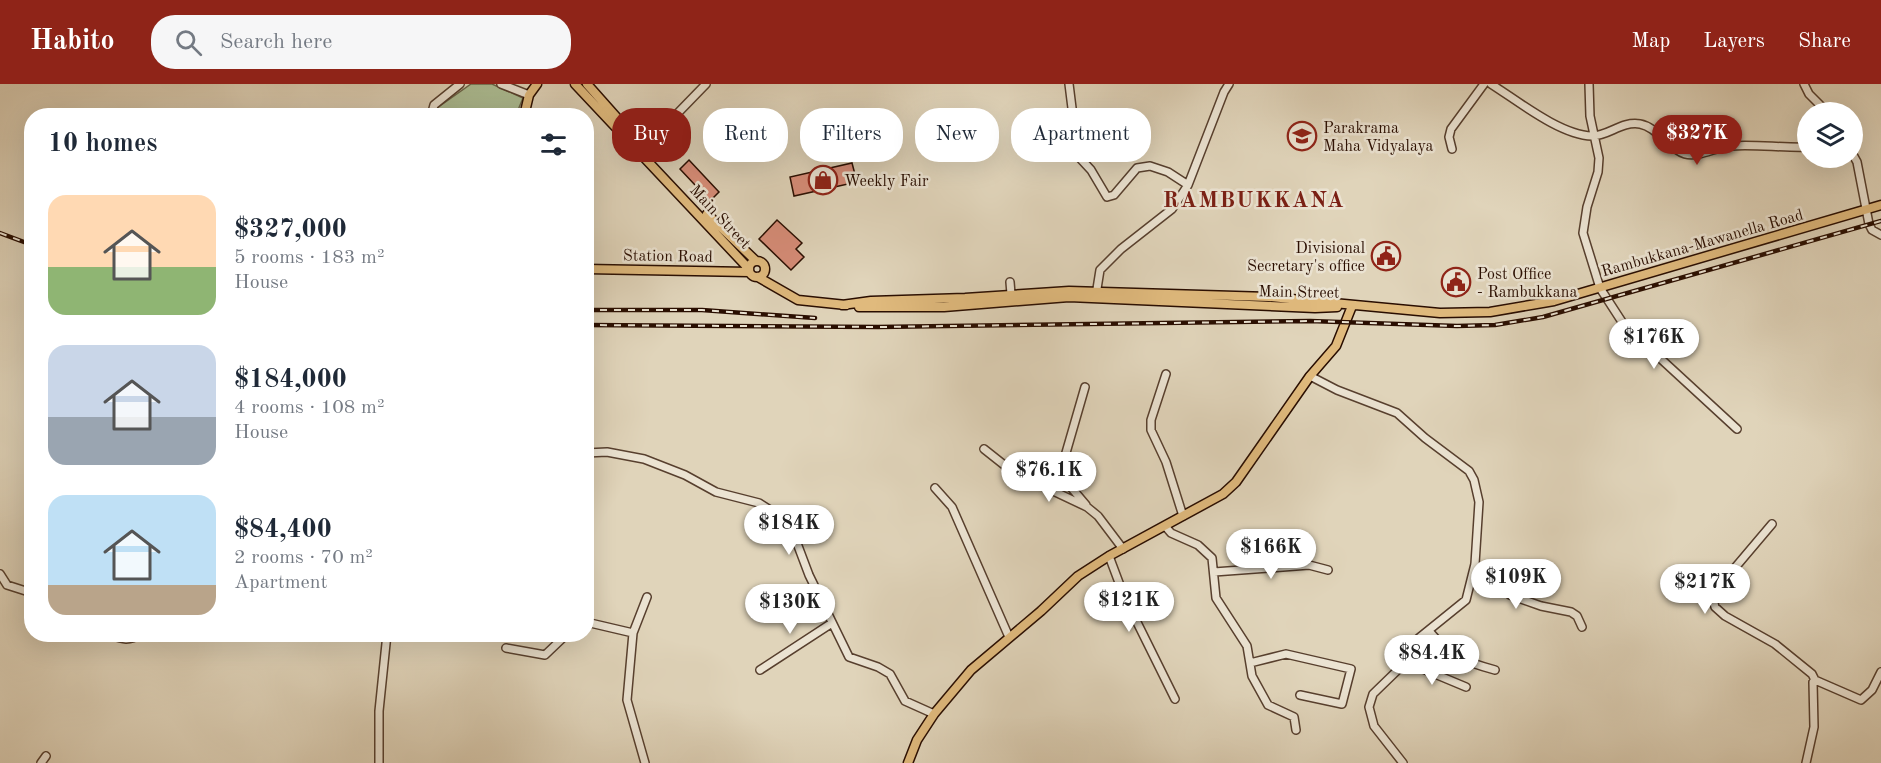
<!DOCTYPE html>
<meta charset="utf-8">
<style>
body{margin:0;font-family:"Old Standard TT",serif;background:#f6f6f7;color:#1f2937;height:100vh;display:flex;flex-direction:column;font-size:22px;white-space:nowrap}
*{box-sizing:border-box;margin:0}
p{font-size:20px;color:#747a83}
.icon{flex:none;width:33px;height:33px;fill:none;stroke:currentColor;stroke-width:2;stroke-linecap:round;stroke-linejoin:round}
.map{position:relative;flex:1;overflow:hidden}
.sheet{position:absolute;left:24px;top:24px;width:570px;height:534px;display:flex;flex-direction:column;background:#fff;border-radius:24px;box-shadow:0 6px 24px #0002}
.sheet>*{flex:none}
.banner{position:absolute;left:612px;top:24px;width:570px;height:54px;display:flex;gap:12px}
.controls{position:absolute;left:1797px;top:18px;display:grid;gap:12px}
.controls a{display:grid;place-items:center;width:66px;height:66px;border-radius:50%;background:#fff;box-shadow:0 6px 24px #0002;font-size:30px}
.price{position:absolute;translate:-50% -51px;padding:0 14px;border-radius:21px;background:#fff;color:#222;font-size:20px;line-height:39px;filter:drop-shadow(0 2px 3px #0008)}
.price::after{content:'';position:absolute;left:50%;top:36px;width:18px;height:14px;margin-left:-9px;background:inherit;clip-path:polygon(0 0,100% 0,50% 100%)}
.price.current{background:#8f2418;color:#fff}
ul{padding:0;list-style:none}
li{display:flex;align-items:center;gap:18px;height:150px;padding:0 24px}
li span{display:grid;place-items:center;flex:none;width:168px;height:120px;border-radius:18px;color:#555}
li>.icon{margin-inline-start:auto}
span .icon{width:72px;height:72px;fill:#fffc;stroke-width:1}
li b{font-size:26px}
h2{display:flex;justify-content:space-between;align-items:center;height:72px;padding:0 24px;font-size:26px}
.tag{padding:0 21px;border-radius:24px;background:#fff;box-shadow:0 6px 24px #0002;font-size:21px;line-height:54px}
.tag.current{background:#8f2418;color:#fff}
header{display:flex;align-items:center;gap:36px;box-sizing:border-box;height:84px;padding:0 30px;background:#8f2418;color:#fff}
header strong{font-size:28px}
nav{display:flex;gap:33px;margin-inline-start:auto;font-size:21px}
.search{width:420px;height:54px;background:#f6f6f7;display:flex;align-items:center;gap:15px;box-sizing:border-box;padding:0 21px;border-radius:24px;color:#747a83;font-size:22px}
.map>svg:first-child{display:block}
.green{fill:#acbe95;stroke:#6a664a;stroke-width:1.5}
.building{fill:#d88d79;stroke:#290d00;stroke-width:1.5}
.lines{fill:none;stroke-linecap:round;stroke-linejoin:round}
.minor-casing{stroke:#573f2e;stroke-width:10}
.major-casing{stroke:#290d00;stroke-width:11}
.minor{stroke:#ebe3d2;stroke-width:7}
.major{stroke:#e0ba7d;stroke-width:8}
.rail-casing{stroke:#290d00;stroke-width:4.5}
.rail{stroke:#ebe3d2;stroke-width:2;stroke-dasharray:7;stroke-linecap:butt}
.labels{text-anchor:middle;stroke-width:5;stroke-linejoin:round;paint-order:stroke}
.poi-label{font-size:16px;fill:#290d00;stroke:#ebe3d2;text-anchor:start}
.street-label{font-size:16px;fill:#290d00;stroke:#ebe3d2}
.district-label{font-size:22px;font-weight:bold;letter-spacing:1.5px;fill:#7a1f14;stroke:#ebe3d2}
</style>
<header>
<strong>Habito</strong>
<div class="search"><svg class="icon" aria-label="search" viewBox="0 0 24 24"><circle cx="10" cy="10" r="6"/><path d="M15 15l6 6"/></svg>Search here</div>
<nav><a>Map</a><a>Layers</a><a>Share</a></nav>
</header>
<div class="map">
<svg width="1881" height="679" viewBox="0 0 1881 679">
<rect width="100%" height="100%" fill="#e0d4ba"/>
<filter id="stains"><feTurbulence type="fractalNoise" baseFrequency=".00333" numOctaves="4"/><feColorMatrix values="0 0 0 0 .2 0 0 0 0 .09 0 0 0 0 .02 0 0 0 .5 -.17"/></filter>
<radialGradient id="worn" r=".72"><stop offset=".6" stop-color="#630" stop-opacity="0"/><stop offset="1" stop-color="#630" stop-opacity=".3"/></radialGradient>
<path class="green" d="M471 0H492L523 14 516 31H437V24Z"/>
<path class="building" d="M689 76 719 108 710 117 680 85Z
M852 79 857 98 794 112 790 93Z
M777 136 802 159 796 165 804 173 791 186 759 155Z"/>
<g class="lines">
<g class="minor-casing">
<path id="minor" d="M501 0 529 11
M1069 0 1078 72 1091 86 1107 113 1114 111 1137 84 1150 82 1168 88 1188 101
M1491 0C1518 17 1560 51 1592 52 1609 52 1621 37 1640 40 1657 43 1667 64 1685 70 1698 74 1716 63 1730 62 1755 60 1782 64 1808 63
M1589 0 1590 32 1599 74 1598 88 1587 123 1583 149 1600 204 1624 241 1737 345
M1804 0 1809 10 1827 28
M431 32 434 21 460 0
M1452 65 1449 53 1451 45 1484 0
M640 68 706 0
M1852 69 1857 78 1869 140 1872 146 1881 151
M1010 198 1011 210
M1096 211 1100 186 1121 165 1172 125 1188 101 1224 8 1229 0
M1166 290 1151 336V346L1166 378 1183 432
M1310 292 1337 306 1397 329 1425 354 1469 387 1474 396 1479 418 1475 480 1466 516 1414 558 1406 578 1373 610 1369 623 1374 642 1403 679
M1085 303 1061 386 1064 395 1086 421
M984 365 1013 388 1087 423 1098 432 1123 465
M586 369 607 368 644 375 685 391 716 408 759 419 789 438 809 491 849 573 878 583 890 590 905 617 934 630
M935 404 952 423 1009 553
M1772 440 1717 505 1713 515 1715 523 1725 532 1775 560 1812 590 1815 596
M1165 442 1171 449 1198 461 1212 474 1216 514 1247 562 1252 592 1268 621 1294 633 1296 646
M1109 472 1124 512 1175 615
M1475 480 1510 511 1541 522 1571 528 1577 532 1582 543
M1214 488 1309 481 1328 486
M0 490 7 501 32 509
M586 538 633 549
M1429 547C1450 572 1465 578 1495 586
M107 550C122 555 128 558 141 550
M506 564 545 571 567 550
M1406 578 1466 603
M1250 579 1286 570 1351 585 1342 620 1300 611
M760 586 832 539
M41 679 46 672
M379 679V627L387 550
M645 679 627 616 633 549 647 513
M1806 679 1814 643 1813 598 1815 596 1861 616 1872 606 1881 588"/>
</g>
<g class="major-casing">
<path id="major" d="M575 0 749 185
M587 0 642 62
M524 32 529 11 537 0
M707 130 756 177
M749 185a8 8 0 1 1 16 0a8 8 0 1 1-16 0Z
M586 185 749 188
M758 193 798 216 846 221
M842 221 871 217 965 214 1069 207 1269 213 1440 229 1490 228 1554 217 1881 121
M859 223H944L1069 213 1315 224 1337 223
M908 679 917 656 934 630 971 586 1041 527 1078 492 1109 472 1223 410 1236 398 1310 292 1336 262 1352 222"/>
</g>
<use href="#minor" class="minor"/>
<use href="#major" class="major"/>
<g class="rail-casing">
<path id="rail" d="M0 149 32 161
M586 226H702L815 234
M586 241 878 243 1310 237 1457 242 1495 241 1543 233 1881 137"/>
</g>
<use href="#rail" class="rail"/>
</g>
<defs>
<g id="school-ring" transform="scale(1.5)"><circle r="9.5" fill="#ebe3d2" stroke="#8f2418" stroke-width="1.5"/><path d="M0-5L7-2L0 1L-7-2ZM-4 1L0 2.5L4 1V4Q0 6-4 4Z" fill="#8f2418"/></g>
<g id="shop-ring" transform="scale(1.5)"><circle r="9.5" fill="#ebe3d2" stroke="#8f2418" stroke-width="1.5"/><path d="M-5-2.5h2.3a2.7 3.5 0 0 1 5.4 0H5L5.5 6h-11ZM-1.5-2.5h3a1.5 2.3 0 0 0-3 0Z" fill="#8f2418"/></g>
<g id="civic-ring" transform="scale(1.5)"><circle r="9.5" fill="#ebe3d2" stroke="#8f2418" stroke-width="1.5"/><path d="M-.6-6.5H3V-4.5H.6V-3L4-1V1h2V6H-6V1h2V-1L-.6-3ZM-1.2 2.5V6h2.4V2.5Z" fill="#8f2418"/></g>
</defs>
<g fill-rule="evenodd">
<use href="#school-ring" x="1302" y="52"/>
<use href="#shop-ring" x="823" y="96"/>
<use href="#civic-ring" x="1386" y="172"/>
<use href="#civic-ring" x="1456" y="198"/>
</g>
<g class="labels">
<g class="poi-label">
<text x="1323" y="49">Parakrama<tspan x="1323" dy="18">Maha Vidyalaya</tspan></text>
<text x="844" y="102">Weekly Fair</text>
<text x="1365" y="169" text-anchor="end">Divisional<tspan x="1365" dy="18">Secretary's office</tspan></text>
<text x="1477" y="195">Post Office<tspan x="1477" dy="18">- Rambukkana</tspan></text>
</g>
<g class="street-label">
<text transform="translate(721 132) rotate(47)" y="6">Main Street</text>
<text transform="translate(1702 158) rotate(-16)" y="6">Rambukkana-Mawanella Road</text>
<text transform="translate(668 171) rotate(1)" y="6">Station Road</text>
<text transform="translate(1299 207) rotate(1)" y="6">Main Street</text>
</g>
<g class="district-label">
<text x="1254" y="123">RAMBUKKANA</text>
</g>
</g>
<rect width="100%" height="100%" filter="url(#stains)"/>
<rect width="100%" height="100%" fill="url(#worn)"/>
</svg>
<div class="controls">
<a><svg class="icon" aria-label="layers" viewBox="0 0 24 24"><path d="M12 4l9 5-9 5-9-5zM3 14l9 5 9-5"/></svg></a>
</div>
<b class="price current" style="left:1697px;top:82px">$327K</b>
<b class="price" style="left:1654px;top:286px">$176K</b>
<b class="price" style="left:1049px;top:419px">$76.1K</b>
<b class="price" style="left:789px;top:472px">$184K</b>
<b class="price" style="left:1271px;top:496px">$166K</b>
<b class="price" style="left:1516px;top:526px">$109K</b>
<b class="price" style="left:1705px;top:531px">$217K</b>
<b class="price" style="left:1129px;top:549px">$121K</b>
<b class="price" style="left:790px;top:551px">$130K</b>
<b class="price" style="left:1432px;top:602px">$84.4K</b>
<div class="banner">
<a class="tag current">Buy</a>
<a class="tag">Rent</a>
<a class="tag">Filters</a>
<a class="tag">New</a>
<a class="tag">Apartment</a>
</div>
<section class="sheet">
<h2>10 homes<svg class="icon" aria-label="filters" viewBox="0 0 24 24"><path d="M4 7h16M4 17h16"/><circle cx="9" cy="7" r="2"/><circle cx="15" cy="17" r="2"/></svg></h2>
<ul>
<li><span style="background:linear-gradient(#ffd9b3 60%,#8fb573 0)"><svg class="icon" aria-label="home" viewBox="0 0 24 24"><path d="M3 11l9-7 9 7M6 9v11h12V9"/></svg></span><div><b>$327,000</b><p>5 rooms · 183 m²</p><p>House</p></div></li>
<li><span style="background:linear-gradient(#c9d6e8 60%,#9aa5b1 0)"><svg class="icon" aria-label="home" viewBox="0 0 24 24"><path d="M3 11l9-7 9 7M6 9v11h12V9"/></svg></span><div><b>$184,000</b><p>4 rooms · 108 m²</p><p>House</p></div></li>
<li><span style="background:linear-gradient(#bfe0f5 75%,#b9a48a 0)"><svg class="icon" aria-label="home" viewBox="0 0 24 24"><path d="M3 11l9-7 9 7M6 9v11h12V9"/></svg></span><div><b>$84,400</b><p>2 rooms · 70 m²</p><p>Apartment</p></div></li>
</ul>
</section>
</div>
